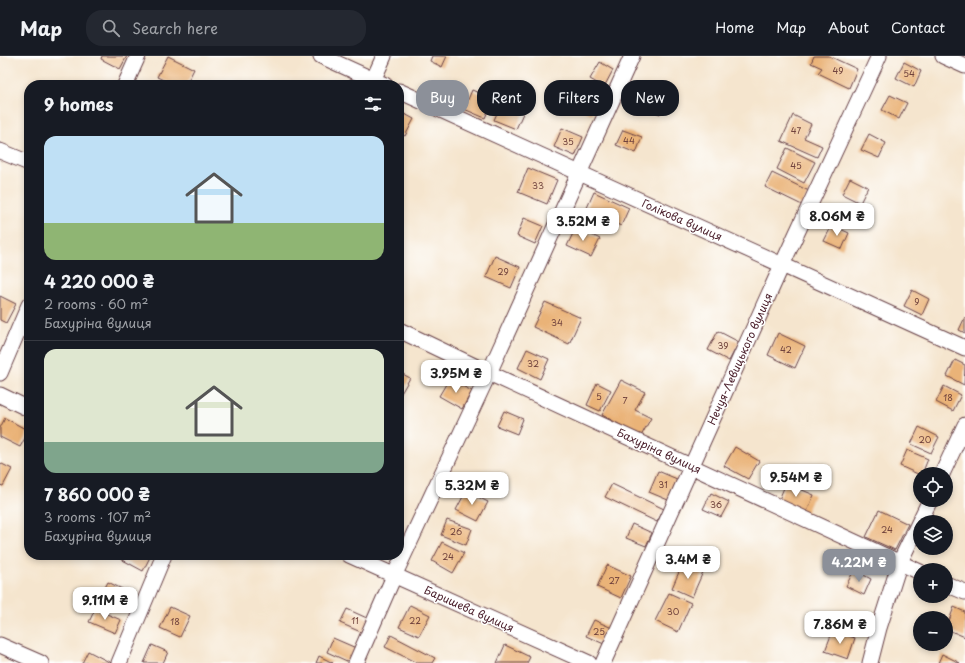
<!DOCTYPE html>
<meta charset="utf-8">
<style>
body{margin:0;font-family:"Playpen Sans",sans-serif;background:#242831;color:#f1f3f6;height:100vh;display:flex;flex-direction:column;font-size:15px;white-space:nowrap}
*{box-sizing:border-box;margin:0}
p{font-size:13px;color:#9ea1a6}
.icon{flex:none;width:22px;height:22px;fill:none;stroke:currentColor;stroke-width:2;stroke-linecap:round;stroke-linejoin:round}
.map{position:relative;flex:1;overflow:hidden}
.side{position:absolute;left:24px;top:24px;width:380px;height:480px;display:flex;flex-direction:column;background:#171b24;border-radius:16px;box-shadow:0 2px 6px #0003}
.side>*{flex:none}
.hud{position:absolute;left:416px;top:24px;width:380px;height:36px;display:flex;gap:8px}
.buttons{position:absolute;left:913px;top:411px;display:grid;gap:8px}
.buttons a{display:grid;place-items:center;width:40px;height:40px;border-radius:50%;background:#171b24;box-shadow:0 2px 6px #0003;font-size:20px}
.price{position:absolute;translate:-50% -34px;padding:0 9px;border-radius:8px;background:#fff;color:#222;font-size:13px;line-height:26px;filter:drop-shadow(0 1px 2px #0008)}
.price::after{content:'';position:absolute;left:50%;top:24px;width:12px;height:9px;margin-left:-6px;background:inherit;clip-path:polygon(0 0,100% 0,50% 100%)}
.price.active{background:#8c9099;color:#fff}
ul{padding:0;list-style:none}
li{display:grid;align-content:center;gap:8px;height:212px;padding:0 20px}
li+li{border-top:1px solid #363941}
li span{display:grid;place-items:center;height:124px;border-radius:12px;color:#555}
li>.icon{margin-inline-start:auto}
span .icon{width:72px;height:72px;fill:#fffc;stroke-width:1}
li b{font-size:17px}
h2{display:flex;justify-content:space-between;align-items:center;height:48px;padding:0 20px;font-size:17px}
.pill{padding:0 14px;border-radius:16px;background:#171b24;box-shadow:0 2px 6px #0003;font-size:14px;line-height:36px}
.pill.active{background:#8c9099;color:#fff}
header{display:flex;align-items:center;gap:24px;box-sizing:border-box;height:56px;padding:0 20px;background:#171b24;border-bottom:1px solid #363941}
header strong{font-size:19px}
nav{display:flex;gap:22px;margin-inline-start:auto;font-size:14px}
.search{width:280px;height:36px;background:#242831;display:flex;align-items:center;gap:10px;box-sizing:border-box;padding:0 14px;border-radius:16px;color:#9ea1a6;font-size:15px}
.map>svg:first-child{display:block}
.building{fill:#eab378}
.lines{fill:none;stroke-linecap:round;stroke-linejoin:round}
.street-casing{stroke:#643d43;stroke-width:17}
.street{stroke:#fff;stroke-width:15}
.labels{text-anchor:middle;stroke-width:3;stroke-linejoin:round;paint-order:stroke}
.number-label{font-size:9px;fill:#72443e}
.street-label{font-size:11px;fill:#4a1f2b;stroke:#fff}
</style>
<header>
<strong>Map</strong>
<div class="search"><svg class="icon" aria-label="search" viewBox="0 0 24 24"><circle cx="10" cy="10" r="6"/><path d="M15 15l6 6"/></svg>Search here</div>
<nav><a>Home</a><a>Map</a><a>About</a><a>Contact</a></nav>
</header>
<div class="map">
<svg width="965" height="607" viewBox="0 0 965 607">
<rect width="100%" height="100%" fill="#fff"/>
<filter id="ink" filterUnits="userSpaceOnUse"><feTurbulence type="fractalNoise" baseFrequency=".025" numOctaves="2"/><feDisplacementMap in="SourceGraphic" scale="8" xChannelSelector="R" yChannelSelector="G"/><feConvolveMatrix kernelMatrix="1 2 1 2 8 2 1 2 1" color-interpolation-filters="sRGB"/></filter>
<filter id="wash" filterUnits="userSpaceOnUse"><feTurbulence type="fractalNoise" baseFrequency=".012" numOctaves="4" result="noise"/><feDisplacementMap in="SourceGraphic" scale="16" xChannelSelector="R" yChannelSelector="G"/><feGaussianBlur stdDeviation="0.9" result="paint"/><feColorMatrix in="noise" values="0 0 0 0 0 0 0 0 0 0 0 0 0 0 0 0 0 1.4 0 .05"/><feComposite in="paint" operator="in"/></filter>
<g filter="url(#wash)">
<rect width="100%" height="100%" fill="#f5e5ce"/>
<g id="blocks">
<path class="building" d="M102 0H127L120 13 101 3Z
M168 0 194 13 186 29H174L157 21Z
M432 0H447L442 11 430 5Z
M814 0H829L857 13 849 32 818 17 822 12 811 7Z
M600 6 613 14 604 31 590 23Z
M904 6 921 15 914 31 896 22Z
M579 30 600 39 592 58 571 49Z
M472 34 493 43 485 62 464 53Z
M647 34 666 42 660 58 641 50Z
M890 39 907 47 899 63 882 54Z
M502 46 524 55 516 73 494 64Z
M399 55 414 63 405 80 399 77Z
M793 59 811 68 804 82 822 90 817 101 781 85Z
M562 72 583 81 575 100 554 91Z
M623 74 642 81 636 97 616 89Z
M869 78 886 87 879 102 861 94Z
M787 92 815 106 804 127 777 113Z
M528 112 557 124 547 148 518 136Z
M772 117 809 135 802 149 765 131Z
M850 122 868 131 860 147 842 138Z
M594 136 629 152 621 170 586 154Z
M524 162 543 170 535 188 517 180Z
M832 169 849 177 842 193 824 185Z
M576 171 600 183 591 201 567 190Z
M495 200 520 211 511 232 486 221Z
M912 234 929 243 922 259 904 250Z
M0 240 16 248 6 267 0 264Z
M545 246 581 262 569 288 533 271Z
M965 261V277L959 274Z
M718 275 739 286 729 305 708 294Z
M778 277 805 290 795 312 768 299Z
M527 293 549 303 540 323 518 312Z
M955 304 965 309 964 329 947 320Z
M399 316 410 322 400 339 399 338Z
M449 323 472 335 462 353 439 340Z
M621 324 645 336 635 354 651 362 641 380 602 359Z
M597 327 611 334 600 355 587 349Z
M944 330 961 339 953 355 936 346Z
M504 355 523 363 517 378 497 370Z
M5 362 29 375 20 391 0 381V372Z
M919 371 939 381 931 397 911 388Z
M735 391 759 405 748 423 724 410Z
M907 394 928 403 922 418 920 419 900 410Z
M0 407 12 413 3 430 0 429Z
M658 415 677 423 668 444 649 436Z
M786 427 814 439 806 458 778 446Z
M612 428 664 453 657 466 605 441Z
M466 435 488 446 478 465 456 454Z
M711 437 729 446 721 461 703 453Z
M879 454 908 468 895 494 866 481Z
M447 464 472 473 466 489 441 479Z
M632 468 652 477 646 490 626 482Z
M442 486 464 497 453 517 432 505Z
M121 499H151L143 515 119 502Z
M683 507 703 516 692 541 672 532Z
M607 509 631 520 621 542 597 531Z
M854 514 871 523 864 539 846 530Z
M108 526 132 538 123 555 99 543Z
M669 537 691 547 678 576 655 565Z
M410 549 430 559 419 580 399 571Z
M170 551 190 560 180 581 160 572Z
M954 551 965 556V581L946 573Z
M95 553 121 564 115 577 89 566Z
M347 553 369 563 363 577 340 567Z
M594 564 612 572 604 588 586 580Z
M833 574 855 582 848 603 825 595Z
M391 579 435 602 432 607H417L385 591Z
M333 582 356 592 349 606 327 596Z
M152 589 168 596 163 607H144Z
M505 589 530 601 527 607H497Z
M88 595 111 607H82Z
M942 598 960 607H938Z
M319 600 333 607H316Z"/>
</g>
</g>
<g filter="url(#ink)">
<use href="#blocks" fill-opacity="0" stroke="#643d43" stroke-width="1"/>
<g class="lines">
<g class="street-casing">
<path id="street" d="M321 0 385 29
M943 0 965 10
M125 29 138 0
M371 29 384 0
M399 35 965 292
M0 95 29 107
M399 274 489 317 920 516
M0 317 29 249
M0 339 29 353
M942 418 965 369
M349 499 589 607
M946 528 965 536
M0 589 41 607
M119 607 164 499
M356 607 394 520 489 317 632 0
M603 607 782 209 879 0
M870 607 879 572 900 506 930 444"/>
</g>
<use href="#street" class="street"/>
</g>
</g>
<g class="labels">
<g class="number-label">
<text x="838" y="18">49</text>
<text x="909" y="21">54</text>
<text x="796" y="78">47</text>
<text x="629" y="88">44</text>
<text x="568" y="89">35</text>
<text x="796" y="113">45</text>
<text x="538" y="133">33</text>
<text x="503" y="219">29</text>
<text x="917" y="249">9</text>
<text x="557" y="270">34</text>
<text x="723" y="293">39</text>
<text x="786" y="297">42</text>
<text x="533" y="311">32</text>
<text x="599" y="344">5</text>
<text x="948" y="345">18</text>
<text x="625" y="348">7</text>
<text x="925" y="387">20</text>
<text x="663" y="432">31</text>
<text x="716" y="452">36</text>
<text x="887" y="477">24</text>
<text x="456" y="479">26</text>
<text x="448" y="504">24</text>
<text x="614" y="528">27</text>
<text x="673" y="559">30</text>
<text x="355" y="568">11</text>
<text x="415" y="568">22</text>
<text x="175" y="569">18</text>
<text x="599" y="579">25</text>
</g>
<g class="street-label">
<text transform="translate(682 164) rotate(24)" y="4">Голікова вулиця</text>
<text transform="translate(740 303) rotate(-66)" y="4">Нечуя-Левицького вулиця</text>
<text transform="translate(659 395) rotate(25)" y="4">Бахуріна вулиця</text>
<text transform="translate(469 553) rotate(24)" y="4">Баришева вулиця</text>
</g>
</g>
</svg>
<div class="buttons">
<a><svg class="icon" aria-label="locate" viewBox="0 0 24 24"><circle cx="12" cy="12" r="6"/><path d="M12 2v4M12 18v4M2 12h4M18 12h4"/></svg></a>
<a><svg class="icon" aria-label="layers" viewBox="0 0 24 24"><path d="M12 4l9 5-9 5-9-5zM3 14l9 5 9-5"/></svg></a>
<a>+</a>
<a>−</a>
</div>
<b class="price" style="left:837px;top:181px">8.06M ₴</b>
<b class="price" style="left:583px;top:186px">3.52M ₴</b>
<b class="price" style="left:456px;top:338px">3.95M ₴</b>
<b class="price" style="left:796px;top:442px">9.54M ₴</b>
<b class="price" style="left:472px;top:450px">5.32M ₴</b>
<b class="price" style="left:688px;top:524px">3.4M ₴</b>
<b class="price active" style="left:859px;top:527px">4.22M ₴</b>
<b class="price" style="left:105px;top:565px">9.11M ₴</b>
<b class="price" style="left:840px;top:589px">7.86M ₴</b>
<div class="hud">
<a class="pill active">Buy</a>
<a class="pill">Rent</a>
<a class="pill">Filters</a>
<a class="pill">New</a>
</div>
<section class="side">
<h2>9 homes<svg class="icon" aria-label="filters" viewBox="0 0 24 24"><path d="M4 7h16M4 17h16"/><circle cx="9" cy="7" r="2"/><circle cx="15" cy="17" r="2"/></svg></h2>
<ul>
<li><span style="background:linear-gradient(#bfe0f5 70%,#8fb573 0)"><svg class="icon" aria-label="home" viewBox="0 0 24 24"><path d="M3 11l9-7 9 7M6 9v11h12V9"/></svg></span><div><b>4 220 000 ₴</b><p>2 rooms · 60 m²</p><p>Бахуріна вулиця</p></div></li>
<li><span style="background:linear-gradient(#dfe7d0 75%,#7fa58c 0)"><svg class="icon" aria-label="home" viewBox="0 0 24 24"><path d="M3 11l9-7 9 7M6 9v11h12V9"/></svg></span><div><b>7 860 000 ₴</b><p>3 rooms · 107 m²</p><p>Бахуріна вулиця</p></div></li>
</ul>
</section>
</div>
